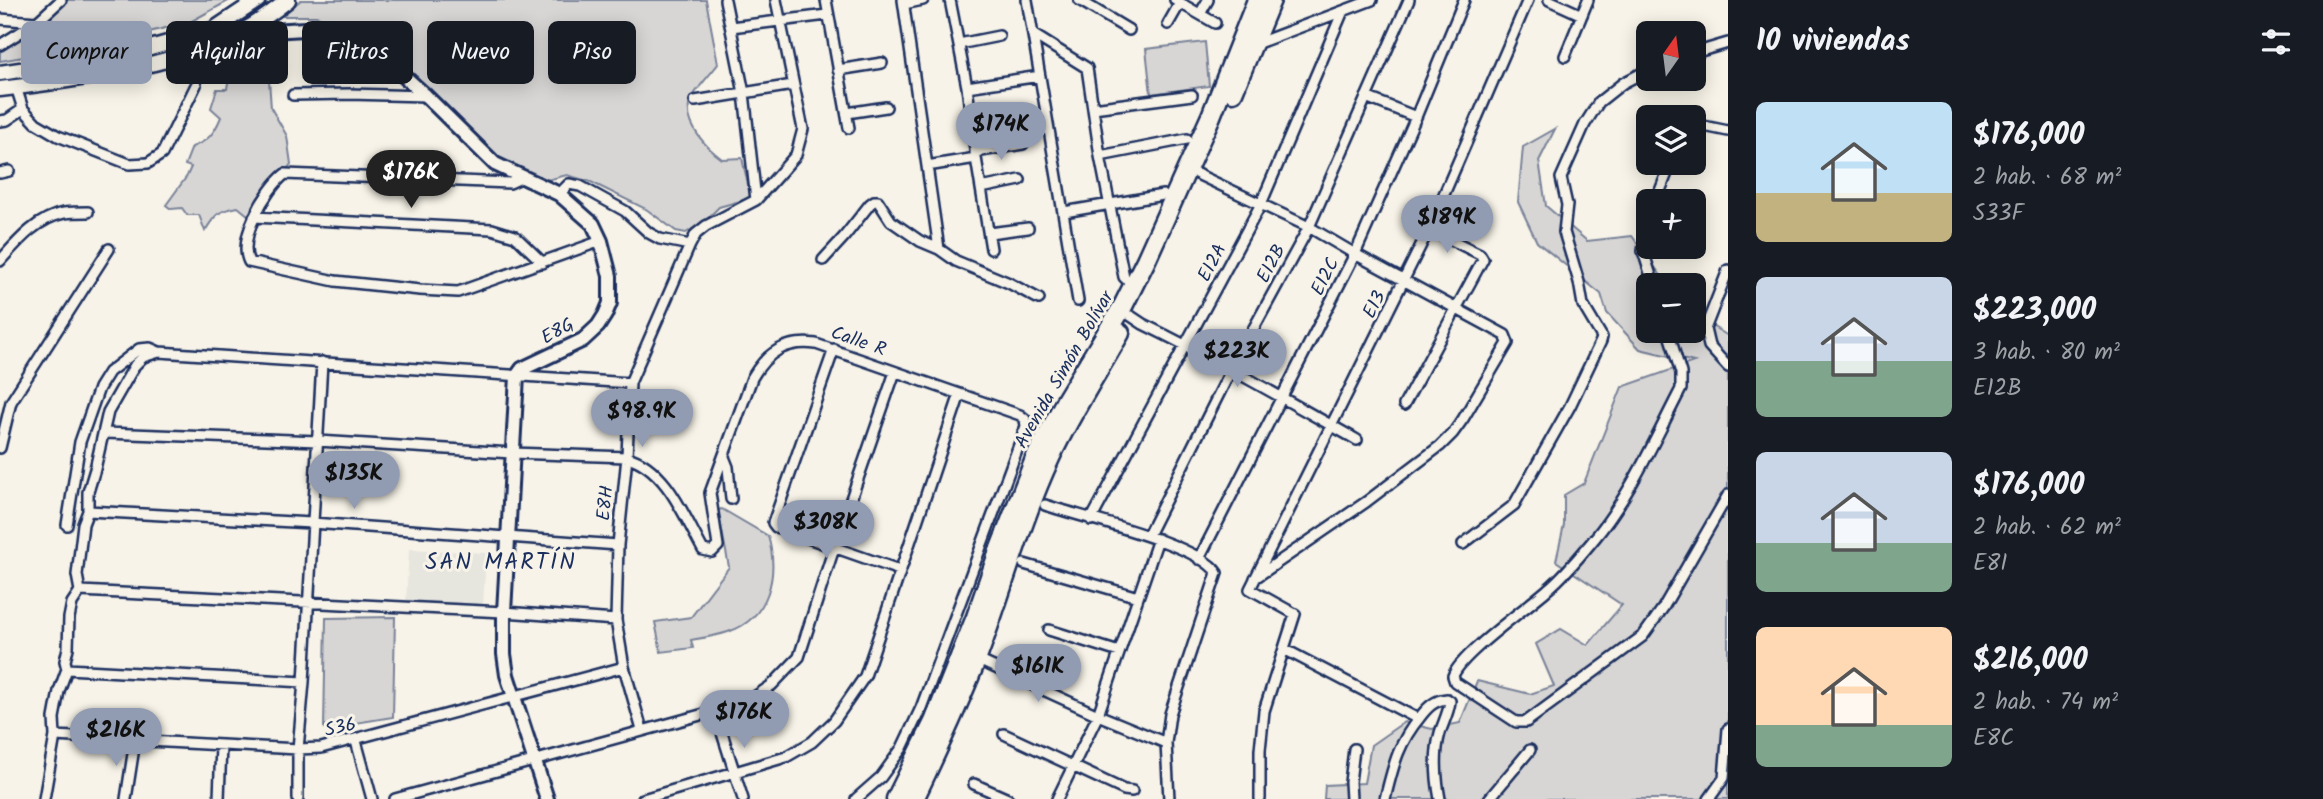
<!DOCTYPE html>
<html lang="es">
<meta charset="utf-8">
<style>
body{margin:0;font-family:Kalam,sans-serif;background:#242831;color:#f1f3f6;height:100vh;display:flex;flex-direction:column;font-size:26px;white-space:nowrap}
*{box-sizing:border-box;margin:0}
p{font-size:23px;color:#9ea1a6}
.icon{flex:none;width:38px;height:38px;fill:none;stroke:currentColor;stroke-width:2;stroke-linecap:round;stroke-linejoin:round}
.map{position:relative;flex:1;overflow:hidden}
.panel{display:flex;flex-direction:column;background:#171b24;width:595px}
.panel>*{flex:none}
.banner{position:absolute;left:21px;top:21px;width:665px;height:63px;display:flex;gap:14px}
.needle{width:46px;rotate:14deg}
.tools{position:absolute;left:1636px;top:21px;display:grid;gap:14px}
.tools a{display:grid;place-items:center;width:70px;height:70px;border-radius:10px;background:#171b24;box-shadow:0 4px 18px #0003;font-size:35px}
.price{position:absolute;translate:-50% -60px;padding:0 16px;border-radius:24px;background:#919bb2;color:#111;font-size:23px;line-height:46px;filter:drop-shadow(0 2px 4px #0008)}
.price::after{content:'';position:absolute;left:50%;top:42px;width:21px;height:16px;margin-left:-10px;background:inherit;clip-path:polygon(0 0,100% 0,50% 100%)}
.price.current{background:#222;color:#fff}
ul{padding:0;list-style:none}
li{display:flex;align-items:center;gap:21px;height:175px;padding:0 28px}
li span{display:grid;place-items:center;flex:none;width:196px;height:140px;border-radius:10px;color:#555}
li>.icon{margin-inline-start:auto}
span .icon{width:84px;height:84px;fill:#fffc;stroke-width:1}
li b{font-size:30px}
h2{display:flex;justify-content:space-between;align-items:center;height:84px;padding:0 28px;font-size:30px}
.pill{padding:0 24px;border-radius:10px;background:#171b24;box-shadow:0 4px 18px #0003;font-size:24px;line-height:63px}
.pill.current{background:#919bb2;color:#111}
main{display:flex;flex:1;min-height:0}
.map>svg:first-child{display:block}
.built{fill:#e6e5de}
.green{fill:#d7d6d4;stroke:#798299;stroke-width:2}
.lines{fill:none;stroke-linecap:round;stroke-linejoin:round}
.street-casing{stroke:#1b2f5e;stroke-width:14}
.secondary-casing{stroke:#1b2f5e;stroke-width:18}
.primary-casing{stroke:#1b2f5e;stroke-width:19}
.highway-casing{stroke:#1b2f5e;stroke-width:23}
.street{stroke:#f7f3e8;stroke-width:9}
.secondary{stroke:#f7f3e8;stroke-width:12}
.primary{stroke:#f7f3e8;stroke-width:14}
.highway{stroke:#f7f3e8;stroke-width:18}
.labels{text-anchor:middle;stroke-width:6;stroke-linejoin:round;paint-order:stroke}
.street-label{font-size:19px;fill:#1b2f5e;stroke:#f7f3e8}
.quarter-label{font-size:23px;letter-spacing:2px;fill:#1b2f5e;stroke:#f7f3e8}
</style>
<main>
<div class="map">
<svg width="1728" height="799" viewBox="0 0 1728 799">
<rect width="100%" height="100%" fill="#f7f3e8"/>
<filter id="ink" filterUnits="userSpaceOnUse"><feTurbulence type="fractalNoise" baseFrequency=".0143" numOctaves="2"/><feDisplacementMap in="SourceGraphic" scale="14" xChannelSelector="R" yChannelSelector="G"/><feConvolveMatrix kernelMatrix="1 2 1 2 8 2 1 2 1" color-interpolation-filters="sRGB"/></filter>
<g filter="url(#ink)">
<path class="built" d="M409 549 486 553 483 607 406 603Z"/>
<path class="green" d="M59 0H230L190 22 108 42 0 61V47Z
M301 0H706L718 64C711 74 691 94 689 105 686 127 707 148 722 159L742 158 751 198 719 207 706 220 686 233 676 231 646 209 591 182 567 175 543 181 501 161 372 34 316 16H281Z
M240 41 264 49 268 66 271 108 287 136 291 164 264 199 259 198 249 216 238 207C217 211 216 214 205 231L199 215H187L182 208 171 209 166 205 187 176 191 167 185 165 192 147C208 141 214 134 221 117L211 108 217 89H227L229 76Z
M1205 42 1209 86 1151 94 1146 49Z
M1555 129 1539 161 1546 206 1587 241 1632 236 1668 285H1648V331H1694V315L1728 336V799H1324L1325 785 1364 783 1371 745 1404 722 1432 729 1460 723 1477 681 1530 694 1554 686 1536 644 1561 629 1588 645 1622 605 1556 561 1564 525V495L1584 483 1622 387 1694 362 1640 349 1607 313 1601 294 1537 242 1518 202 1523 147Z
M722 509 768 536C779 574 770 618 728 632 716 636 703 638 691 640L693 648 661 652 655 622 691 617 729 567 718 510Z
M395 617 393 717 324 728 326 618Z"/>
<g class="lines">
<g class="street-casing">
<path id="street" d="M725 0 744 93 756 200
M826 0 849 128
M903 0 939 249
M950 0 967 87 976 158 991 249
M1027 0 1078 301
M1079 0 1129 30
M1175 0 1215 23
M1549 0 1582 15
M904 4 923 0
M1200 14 1208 0
M0 19 36 22
M1168 24 1180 3
M731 27 827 15
M1034 35 1087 68 1100 156 1124 277 1133 286
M959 44 999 36
M0 45 37 22 61 0
M1253 45 1372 0
M1694 53 1728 43
M1565 56 1588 0
M838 70 882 63
M16 87 23 109 36 123 58 136 129 164 148 163 162 154 196 85
M967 87 1040 76
M293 95 349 94 426 96
M1366 97 1416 117
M695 101 793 85
M1093 108 1192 95
M847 113 886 107
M0 121 7 120 23 109
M1694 124 1728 131
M975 152 1023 144
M1100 156 1187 139
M927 166 976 158
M0 173 9 171
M1197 174 1309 227 1355 254 1505 335 1508 343 1463 419 1453 433 1440 446 1366 502 1255 578
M521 178 510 183 285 174C266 189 237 239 249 262L335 281 420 290 458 292 601 241
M981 188 1020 180
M559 194 569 184 580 186 625 211 649 233 660 239 690 245
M1656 201 1671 163
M1064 212 1163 195
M254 217 492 229 515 236 543 263
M1648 223 1643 251 1654 285
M989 233 1028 228
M823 260 844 237 870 204 874 201H878L891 221 920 241 939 249 956 261 1009 283 1039 299
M0 261C17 242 37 218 64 213 72 212 80 212 88 212
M1728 270 1705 329 1709 346 1728 367
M1131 316 1143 324C1217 360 1286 400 1357 440
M1668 331 1681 373V389C1655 439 1631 494 1595 538 1581 555 1565 575 1548 589 1527 608 1461 654 1453 676L1455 682 1516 722H1526L1643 636 1663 608 1728 495
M834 349 773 523 776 527 899 570
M1404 405 1483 259 1480 254 1429 229
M105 433 318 441 512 453 627 457C666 467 685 518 703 550L712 552 718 546 710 493 752 378C767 352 786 340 816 344L1020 415 1025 419 1026 426 921 708 902 748 881 777 856 799
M0 448 11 402 109 249
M724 457 728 467 731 499
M1045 505C1081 517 1199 544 1217 573L1170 714 1166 743 1169 799
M88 511 312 523 618 545
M1091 520 1261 204 1343 11
M67 525 80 442 99 388 109 372 139 349 150 348 159 352 630 383
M1148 535 1232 368 1309 227 1409 0
M1463 544 1514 505 1570 406 1601 341 1602 337 1583 305 1579 282 1564 232 1567 205 1561 178 1585 124 1599 102 1623 83 1648 70
M1199 559 1355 254 1416 117 1464 0
M1024 564 1138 597
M80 591 504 612 616 620
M1049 630 1119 652
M1284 649 1418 719
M976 659 1098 715 1166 743
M67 669 304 682
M715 711 743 799
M642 730 624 667 616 620 618 545 627 457 630 383 690 245 696 234 706 226 756 200 796 155 803 129 776 0
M1004 734 1124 790 1132 791
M55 736 298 749 321 748 624 667
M356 741 372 799
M974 784 1008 799
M44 799 55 736 54 718 59 691 67 669 65 661 68 648 69 618 72 603 80 591 77 575 83 524 88 511V492L95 469 108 412 135 365 143 357 159 352
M126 799 135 741
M219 799 221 745
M298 799V749L304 682 322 362
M395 799 715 711 753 698 772 685 799 657 834 548 895 372
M643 799 786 757 812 742 834 721 865 676 960 394
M1057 799 1098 715 1158 539
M1260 799V750L1264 711 1295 614 1250 589 1429 229 1528 0
M1351 799 1350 782 1354 749
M1385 799C1393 767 1398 743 1420 717 1427 708 1434 700 1447 699L1450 701C1449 712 1443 723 1440 733 1434 754 1436 778 1440 799
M1489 799 1530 750
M1709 799 1724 778 1728 729"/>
</g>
<g class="secondary-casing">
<path id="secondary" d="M239 33 322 28 343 31 362 38 426 96 495 164 559 194 593 224 601 241 610 276V303L605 315 598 326 583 340 522 369 517 376 504 612V654L507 675 547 799"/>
</g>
<g class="primary-casing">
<path id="primary" d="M0 73 133 53 213 30 258 0
M0 89C76 80 171 67 239 33 257 24 273 12 288 0"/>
</g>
<g class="highway-casing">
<path id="highway" d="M1233 92 1271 0
M896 799 934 722 976 617 999 551 1035 459 1066 400 1123 306 1146 260 1211 116 1257 0
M914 799C936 753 958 706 977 658 1002 592 1020 523 1050 458 1070 415 1096 375 1120 333"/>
</g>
<use href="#street" class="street"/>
<use href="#secondary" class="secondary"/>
<use href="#primary" class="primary"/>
<use href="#highway" class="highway"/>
</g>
</g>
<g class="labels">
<g class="street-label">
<text transform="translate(1211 262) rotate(-62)" y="7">E12A</text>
<text transform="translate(1270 263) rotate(-62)" y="7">E12B</text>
<text transform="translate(1324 276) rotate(-63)" y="7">E12C</text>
<text transform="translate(1373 304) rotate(-63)" y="7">E13</text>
<text transform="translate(557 330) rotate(-28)" y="7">E8G</text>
<text transform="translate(859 340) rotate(19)" y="7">Calle R</text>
<text transform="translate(1063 369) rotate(-60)" y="7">Avenida Simón Bolívar</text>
<text transform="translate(604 503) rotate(-84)" y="7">E8H</text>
<text transform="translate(340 726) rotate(-13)" y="7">S36</text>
</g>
<g class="quarter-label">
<text x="501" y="569">SAN MARTÍN</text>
</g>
</g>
</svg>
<div class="tools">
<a><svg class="needle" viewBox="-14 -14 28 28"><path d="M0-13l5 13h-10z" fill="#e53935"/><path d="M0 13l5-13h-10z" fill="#9ea1a6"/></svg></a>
<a><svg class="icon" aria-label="layers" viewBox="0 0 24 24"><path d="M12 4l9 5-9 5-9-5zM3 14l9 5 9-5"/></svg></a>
<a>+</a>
<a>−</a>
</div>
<b class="price" style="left:1001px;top:162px">$174K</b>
<b class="price current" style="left:411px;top:210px">$176K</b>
<b class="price" style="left:1447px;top:255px">$189K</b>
<b class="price" style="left:1237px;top:389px">$223K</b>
<b class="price" style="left:642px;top:449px">$98.9K</b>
<b class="price" style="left:354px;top:511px">$135K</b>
<b class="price" style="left:826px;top:560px">$308K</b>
<b class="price" style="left:1038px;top:704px">$161K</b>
<b class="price" style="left:744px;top:750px">$176K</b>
<b class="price" style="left:116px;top:768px">$216K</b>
<div class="banner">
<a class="pill current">Comprar</a>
<a class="pill">Alquilar</a>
<a class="pill">Filtros</a>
<a class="pill">Nuevo</a>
<a class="pill">Piso</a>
</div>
</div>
<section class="panel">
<h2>10 viviendas<svg class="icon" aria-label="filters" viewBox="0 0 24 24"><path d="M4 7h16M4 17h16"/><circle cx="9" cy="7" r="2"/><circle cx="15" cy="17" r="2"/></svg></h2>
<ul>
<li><span style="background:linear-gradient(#bfe0f5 65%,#c2b280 0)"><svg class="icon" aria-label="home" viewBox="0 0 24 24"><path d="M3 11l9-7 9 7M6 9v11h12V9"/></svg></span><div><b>$176,000</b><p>2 hab. · 68 m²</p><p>S33F</p></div></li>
<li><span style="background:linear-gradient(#c9d6e8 60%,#7fa58c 0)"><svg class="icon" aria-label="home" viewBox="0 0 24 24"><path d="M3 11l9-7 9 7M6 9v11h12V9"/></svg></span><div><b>$223,000</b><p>3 hab. · 80 m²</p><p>E12B</p></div></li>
<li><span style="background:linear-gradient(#c9d6e8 65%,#7fa58c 0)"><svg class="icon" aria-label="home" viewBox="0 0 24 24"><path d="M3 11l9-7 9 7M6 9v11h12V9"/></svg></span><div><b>$176,000</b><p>2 hab. · 62 m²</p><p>E8I</p></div></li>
<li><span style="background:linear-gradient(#ffd9b3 70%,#7fa58c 0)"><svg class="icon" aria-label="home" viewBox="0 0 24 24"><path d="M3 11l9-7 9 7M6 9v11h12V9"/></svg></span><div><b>$216,000</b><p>2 hab. · 74 m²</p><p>E8C</p></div></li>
</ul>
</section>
</main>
